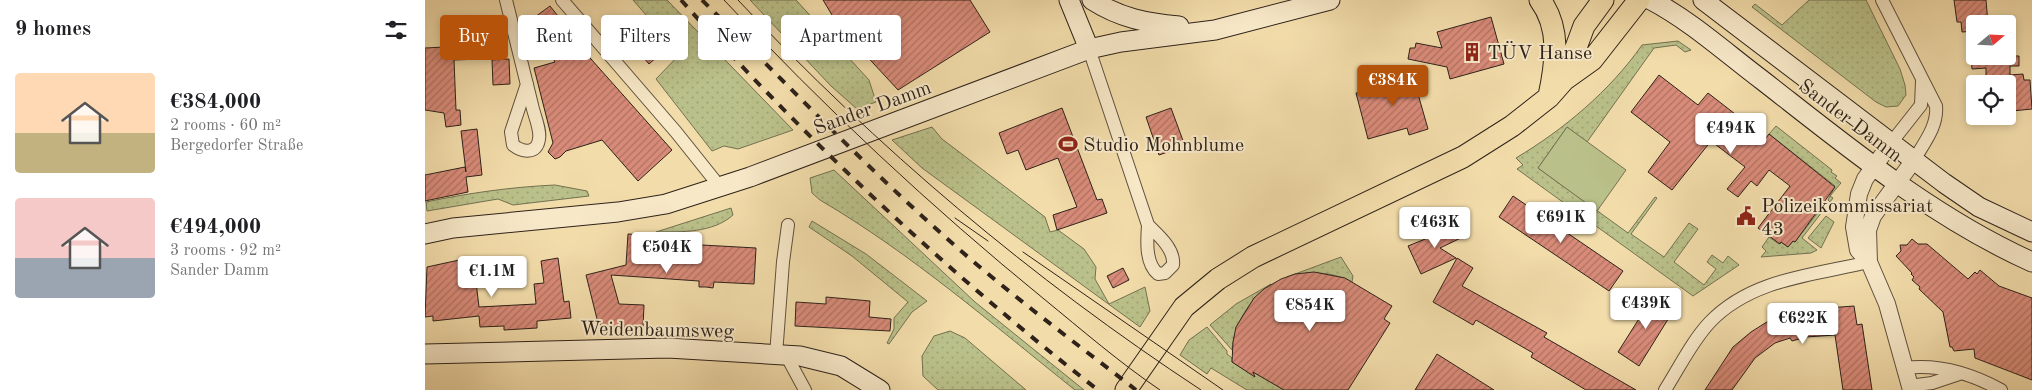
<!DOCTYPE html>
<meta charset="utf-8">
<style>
body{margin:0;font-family:"Old Standard TT",serif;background:#f6f6f6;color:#202124;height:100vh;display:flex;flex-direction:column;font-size:19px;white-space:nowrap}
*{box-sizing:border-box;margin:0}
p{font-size:16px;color:#757577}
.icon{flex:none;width:28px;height:28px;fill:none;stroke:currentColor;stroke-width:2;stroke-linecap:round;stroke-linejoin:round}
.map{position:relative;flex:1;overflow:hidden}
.drawer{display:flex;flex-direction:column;background:#fff;width:425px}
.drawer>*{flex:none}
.top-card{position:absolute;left:15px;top:15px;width:475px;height:45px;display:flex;gap:10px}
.needle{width:32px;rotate:71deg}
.controls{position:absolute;left:1541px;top:15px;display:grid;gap:10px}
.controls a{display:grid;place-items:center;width:50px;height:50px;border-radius:5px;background:#fff;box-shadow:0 2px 8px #0003;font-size:25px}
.price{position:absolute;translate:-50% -42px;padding:0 11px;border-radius:5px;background:#fff;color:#222;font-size:16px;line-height:32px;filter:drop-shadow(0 1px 2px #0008)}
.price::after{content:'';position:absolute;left:50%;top:30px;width:15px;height:11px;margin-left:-8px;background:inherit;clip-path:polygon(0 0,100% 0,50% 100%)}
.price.on{background:#b45309;color:#fff}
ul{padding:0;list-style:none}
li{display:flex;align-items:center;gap:15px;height:125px;padding:0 15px}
li span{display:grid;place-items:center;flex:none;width:140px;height:100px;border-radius:5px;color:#555}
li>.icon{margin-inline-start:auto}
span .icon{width:60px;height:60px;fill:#fffc;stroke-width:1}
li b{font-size:21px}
h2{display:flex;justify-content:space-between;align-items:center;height:60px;padding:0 15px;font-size:21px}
.chip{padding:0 18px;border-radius:5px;background:#fff;box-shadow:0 2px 8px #0003;font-size:18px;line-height:45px}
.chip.on{background:#b45309;color:#fff}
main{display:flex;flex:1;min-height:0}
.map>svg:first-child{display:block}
.grass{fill:url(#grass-dots);stroke:#747152}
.park{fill:#bac089;stroke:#747152}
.building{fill:url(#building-hatch);stroke:#2e221a}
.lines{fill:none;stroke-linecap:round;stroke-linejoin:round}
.minor-casing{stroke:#5f503e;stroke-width:14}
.tertiary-casing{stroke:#5f503e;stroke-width:18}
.secondary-casing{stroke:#2e221a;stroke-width:21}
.primary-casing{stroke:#2e221a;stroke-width:23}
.minor{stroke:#f7e8c8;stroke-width:12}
.tertiary{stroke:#f7e8c8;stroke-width:16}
.secondary{stroke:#f7e8c8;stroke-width:19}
.primary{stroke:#f2dcaa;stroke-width:21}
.tram{stroke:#2e221a;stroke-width:1}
.rail{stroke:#2e221a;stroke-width:4;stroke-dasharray:9 9;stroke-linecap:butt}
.labels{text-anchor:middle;stroke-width:4;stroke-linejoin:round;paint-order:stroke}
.poi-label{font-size:20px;fill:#2e221a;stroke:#f7e8c8;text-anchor:start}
.street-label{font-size:20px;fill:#2e221a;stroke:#f7e8c8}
</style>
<main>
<section class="drawer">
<h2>9 homes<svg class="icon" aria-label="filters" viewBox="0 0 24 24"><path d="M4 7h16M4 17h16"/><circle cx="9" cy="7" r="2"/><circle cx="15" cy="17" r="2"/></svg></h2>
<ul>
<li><span style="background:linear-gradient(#ffd9b3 60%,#c2b280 0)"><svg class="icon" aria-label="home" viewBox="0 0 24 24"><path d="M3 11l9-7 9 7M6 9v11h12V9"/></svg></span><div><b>€384,000</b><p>2 rooms · 60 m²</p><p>Bergedorfer Straße</p></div></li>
<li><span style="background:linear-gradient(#f6c9c9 60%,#9aa5b1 0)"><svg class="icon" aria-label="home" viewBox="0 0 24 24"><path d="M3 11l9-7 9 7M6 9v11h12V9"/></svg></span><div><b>€494,000</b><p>3 rooms · 92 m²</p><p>Sander Damm</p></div></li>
</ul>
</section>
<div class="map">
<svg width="1607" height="390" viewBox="0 0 1607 390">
<defs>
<pattern id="grass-dots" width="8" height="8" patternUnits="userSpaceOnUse" patternTransform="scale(1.25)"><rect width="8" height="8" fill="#bac089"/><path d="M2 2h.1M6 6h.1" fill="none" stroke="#a0a576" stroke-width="1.8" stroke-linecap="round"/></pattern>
<pattern id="building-hatch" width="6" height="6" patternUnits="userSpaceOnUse" patternTransform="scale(1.25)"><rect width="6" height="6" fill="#d98b79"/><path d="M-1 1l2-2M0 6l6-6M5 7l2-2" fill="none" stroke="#b07162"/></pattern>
</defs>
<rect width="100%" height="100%" fill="#f2dcaa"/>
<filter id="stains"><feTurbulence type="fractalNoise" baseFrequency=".004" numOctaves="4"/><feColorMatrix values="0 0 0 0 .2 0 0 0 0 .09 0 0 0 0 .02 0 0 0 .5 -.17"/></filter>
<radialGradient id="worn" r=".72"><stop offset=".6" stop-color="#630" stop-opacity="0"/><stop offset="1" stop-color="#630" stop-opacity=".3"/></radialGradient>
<path class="grass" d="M208 0H242L368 130 313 149 299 146 287 151 231 79 255 54Z
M325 0H371L444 80 451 102 432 109 406 86Z
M1384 0H1441L1475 69 1480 85 1481 95 1473 106 1461 107 1451 102 1327 7 1330 4 1357 25Z
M1253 41 1266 50 1260 52 1251 45 1229 48 1162 142 1142 127 1113 168 1203 233 1230 197 1232 198 1206 234 1239 257 1264 223 1273 229 1249 262 1279 285 1291 269 1282 262 1287 255 1298 263 1303 256 1314 265 1268 296 1092 169 1098 165 1091 158C1138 130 1185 91 1217 45Z
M1351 126 1407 170 1406 172 1412 176 1410 178 1416 183 1405 196 1408 198 1405 202 1403 200 1410 186 1344 134Z
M507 127 517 139 620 217 625 232 633 230 659 249 671 267 670 279 684 304 720 287 725 311 715 327 497 168 467 140Z
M409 170 550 302 659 390H650C567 324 487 254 395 200L387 193 385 178Z
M130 185 162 191 164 196 88 205 73 199 2 211 1 202C44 193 86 187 130 185Z
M306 208 308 215C288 233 257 232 231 232Z
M1394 211 1397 212 1377 238 1392 250 1386 253 1336 257 1341 251 1337 247 1344 237 1354 244 1356 242 1363 247 1368 241 1370 242Z
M1401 216 1409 222 1396 248 1383 238Z
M387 221 441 254 502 301 487 312 464 344 462 343 469 329V318L483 302 427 256 384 227Z
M916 257 928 276 927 282C905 271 885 271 862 277Z
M846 284C824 301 810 321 807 350L785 325 811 304Z
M782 327 802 351V354L807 358V362L829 376 828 372 859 390H822L786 368 782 374 755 355 764 340Z
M525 331 540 338 601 390H513L498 376 497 356 509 336Z"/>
<path class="park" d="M1142 127 1201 170 1172 211 1113 168Z"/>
<path class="building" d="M398 0H545L565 32 473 90 413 25Z
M1529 0H1561L1563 24H1550V31L1537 32 1536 22H1532Z
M125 6 152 40 150 41 247 150 213 181 177 140 141 151 135 157 130 159 123 152 128 143 109 68 130 62 117 37 104 40 99 20 110 17Z
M1066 17 1079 64 1025 79 1022 67 983 59 985 48H990L991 43 1017 48 1012 32Z
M218 18 243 47 224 64 199 35Z
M57 45V59L29 60 31 110H35L36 125 21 127 19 113 0 110V48Z
M1546 56H1594V66H1585V75L1598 74 1599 80H1605L1607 109 1587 111 1586 102H1582V84H1566V77L1561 78V68L1547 69Z
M84 59 85 84 68 85 67 60Z
M985 66 1003 129 984 135 982 128 943 139 931 93 970 83 967 71Z
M1234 75 1273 105 1283 93 1341 138 1344 134 1410 187 1370 242 1368 241 1363 247 1356 242 1355 244 1333 228 1365 186 1344 170 1332 186 1326 181 1313 197 1302 189 1320 167 1286 141 1247 190 1223 172 1245 142 1206 112Z
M637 108 672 200 677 199 682 213 632 230 628 215 652 207 633 158 601 170 593 150 582 154 574 133Z
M746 108 760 146 734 155 721 117Z
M52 129 57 175 41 177 43 192 0 201V175L40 167 41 172 36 131Z
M1088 196 1198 271 1184 291 1074 217Z
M1037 224 1042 235 1015 248 1031 258 996 274 983 246Z
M203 234 224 235 223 242 331 248 329 284 289 282 288 288 281 287H274V281L186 275 194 304 219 305 218 327H178L173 323 161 275 201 265Z
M1487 239 1493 244H1502L1543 279 1550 272 1552 274 1555 270 1574 286 1607 298V380L1550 358 1549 349 1529 351 1527 347H1525L1518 312 1494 289 1495 287 1487 280 1489 277 1486 274 1487 273 1471 256 1476 251 1475 245H1482Z
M48 257 54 307 111 304 109 284 119 283 116 261 133 258 139 302 144 301 146 318 112 321V328L79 330V326L55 327 54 316 8 321V316L0 317 2 267Z
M1032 258 1048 268 1037 286 1122 333 1119 337 1211 390H1161L1106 357 1108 353 1051 320 1048 325 1008 302Z
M698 268 704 280 688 288 682 276Z
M889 272 920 278 967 306 959 319 965 323 923 390H859L828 372 830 377 807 362 808 342 811 327 829 298 839 289 856 279 870 274Z
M1229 295 1250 308 1214 366 1193 352Z
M401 297 445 301 444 317 466 319 465 331 370 326 371 302 401 304Z
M1429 306 1432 325 1437 324 1447 390H1418L1410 335 1381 337 1367 341 1365 338 1350 343 1330 358 1307 390H1280L1308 347 1326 332 1345 320 1377 310Z
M1012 354 1069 390H990Z"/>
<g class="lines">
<g class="minor-casing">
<path id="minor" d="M81 0C90 35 98 70 107 105 109 115 116 130 114 139 112 155 97 152 88 145L86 132 102 84
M137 0 251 132 295 187
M1457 0 1511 106C1513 126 1499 143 1489 160
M664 49 723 225C722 240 720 263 733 274L740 273 748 265C750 249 733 235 723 225
M1466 143 1496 105 1497 81
M351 355 358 262 363 225
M361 355 380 390
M1480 368C1513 364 1547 374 1576 390
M1484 386 1507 383 1534 374
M1240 390C1254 368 1267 341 1285 322 1326 279 1388 275 1444 262"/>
</g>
<g class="tertiary-casing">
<path id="tertiary" d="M1466 143 1440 179 1434 194 1429 227 1433 250 1444 262 1462 304 1486 390
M1444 262 1443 230 1448 216 1489 160"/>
</g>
<g class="secondary-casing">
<path id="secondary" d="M644 0 664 49
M667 0C695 18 721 23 754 26
M1226 0C1266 21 1301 53 1337 80 1423 147 1507 217 1607 262
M1278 0 1519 183 1554 207 1607 232
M0 234 28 228 193 212 241 204 325 177 664 49 696 42 790 30 905 0
M0 354 243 348 375 356 416 366 455 390"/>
</g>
<g class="primary-casing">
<path id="primary" d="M1115 0C1136 28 1131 63 1124 96
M1139 80 1159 26 1178 0
M701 390 759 307 793 279 828 257 1038 157 1087 126 1124 97 1139 80 1167 60 1214 0"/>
</g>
<use href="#minor" class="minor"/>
<use href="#tertiary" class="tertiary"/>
<use href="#secondary" class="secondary"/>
<use href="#primary" class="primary"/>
<path class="tram" d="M299 0C399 107 506 207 619 299 657 330 695 363 735 390
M313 0C451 147 607 279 776 390
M530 218 563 241
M598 252 798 390"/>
<path class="rail" d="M256 0C383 142 523 273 673 390
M277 0C367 89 454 181 550 263 602 307 657 348 711 390"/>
</g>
<defs>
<g id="building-bare" transform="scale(1.5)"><path d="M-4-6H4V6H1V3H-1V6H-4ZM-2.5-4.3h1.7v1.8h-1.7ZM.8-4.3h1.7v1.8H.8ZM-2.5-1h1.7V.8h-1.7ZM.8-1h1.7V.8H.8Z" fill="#8f2418" stroke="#f7e8c8" stroke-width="2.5" paint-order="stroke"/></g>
<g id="stadium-bare" transform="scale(1.5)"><path d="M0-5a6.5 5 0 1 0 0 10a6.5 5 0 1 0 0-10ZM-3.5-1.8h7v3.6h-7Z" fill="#8f2418" stroke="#f7e8c8" stroke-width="2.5" paint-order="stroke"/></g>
<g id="civic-bare" transform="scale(1.5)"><path d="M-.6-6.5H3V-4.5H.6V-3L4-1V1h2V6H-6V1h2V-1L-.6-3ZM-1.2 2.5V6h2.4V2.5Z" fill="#8f2418" stroke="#f7e8c8" stroke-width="2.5" paint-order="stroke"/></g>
</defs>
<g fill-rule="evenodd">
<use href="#building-bare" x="1047" y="52"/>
<use href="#stadium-bare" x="643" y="144"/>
<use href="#civic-bare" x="1321" y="216"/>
</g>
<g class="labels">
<g class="poi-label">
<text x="1062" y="59">TÜV Hanse</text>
<text x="658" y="151">Studio Mohnblume</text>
<text x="1336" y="212">Polizeikommissariat<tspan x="1336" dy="23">43</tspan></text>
</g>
<g class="street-label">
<text transform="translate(447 107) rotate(-20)" y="7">Sander Damm</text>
<text transform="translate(1426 120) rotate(37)" y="7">Sander Damm</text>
<text transform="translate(232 329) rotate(1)" y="7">Weidenbaumsweg</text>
</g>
</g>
<rect width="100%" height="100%" filter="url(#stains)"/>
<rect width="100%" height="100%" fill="url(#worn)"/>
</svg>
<div class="controls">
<a><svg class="needle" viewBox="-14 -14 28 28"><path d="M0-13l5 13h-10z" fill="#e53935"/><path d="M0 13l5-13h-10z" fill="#757577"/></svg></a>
<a><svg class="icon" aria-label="locate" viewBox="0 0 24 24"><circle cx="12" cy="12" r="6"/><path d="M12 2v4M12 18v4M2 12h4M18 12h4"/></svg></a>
</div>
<b class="price on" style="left:968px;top:107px">€384K</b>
<b class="price" style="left:1306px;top:155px">€494K</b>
<b class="price" style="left:1136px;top:244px">€691K</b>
<b class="price" style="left:1010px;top:249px">€463K</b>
<b class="price" style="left:242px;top:274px">€504K</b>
<b class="price" style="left:67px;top:298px">€1.1M</b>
<b class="price" style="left:1221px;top:330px">€439K</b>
<b class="price" style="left:885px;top:332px">€854K</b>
<b class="price" style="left:1378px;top:345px">€622K</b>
<div class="top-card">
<a class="chip on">Buy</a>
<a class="chip">Rent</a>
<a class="chip">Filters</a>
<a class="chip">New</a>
<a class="chip">Apartment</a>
</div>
</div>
</main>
